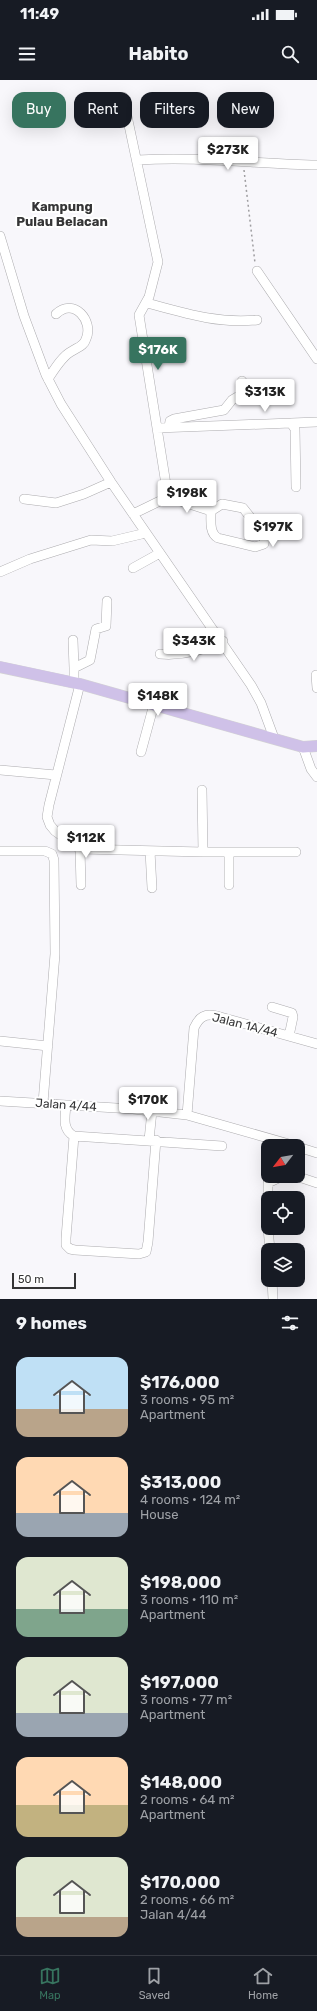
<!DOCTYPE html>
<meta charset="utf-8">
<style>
body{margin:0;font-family:Rubik,sans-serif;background:#20242c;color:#f1f3f6;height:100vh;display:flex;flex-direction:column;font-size:15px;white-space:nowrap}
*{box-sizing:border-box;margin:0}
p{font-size:13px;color:#9ea1a6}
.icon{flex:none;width:22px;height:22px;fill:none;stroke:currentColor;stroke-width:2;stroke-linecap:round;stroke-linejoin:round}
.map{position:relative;height:1219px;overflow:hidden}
.sheet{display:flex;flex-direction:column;background:#171b24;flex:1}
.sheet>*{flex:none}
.guide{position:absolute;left:12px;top:12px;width:293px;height:36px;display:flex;gap:8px}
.needle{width:26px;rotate:239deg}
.tools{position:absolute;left:261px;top:1059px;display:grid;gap:8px}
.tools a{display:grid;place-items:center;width:44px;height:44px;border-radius:8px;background:#171b24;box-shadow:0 4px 16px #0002;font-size:20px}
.scale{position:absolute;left:12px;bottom:10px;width:64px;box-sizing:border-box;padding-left:4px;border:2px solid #353536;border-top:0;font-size:11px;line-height:14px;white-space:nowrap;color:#353536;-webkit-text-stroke:3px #fff;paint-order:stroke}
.price{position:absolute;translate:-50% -34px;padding:0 9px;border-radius:4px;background:#fff;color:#222;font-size:13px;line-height:26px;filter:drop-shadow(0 1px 2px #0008)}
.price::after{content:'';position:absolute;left:50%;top:24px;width:12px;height:9px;margin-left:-6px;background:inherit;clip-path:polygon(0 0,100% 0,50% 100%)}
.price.on{background:#37745f;color:#fff}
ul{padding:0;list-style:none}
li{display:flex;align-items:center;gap:12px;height:100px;padding:0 16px}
li span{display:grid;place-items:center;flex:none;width:112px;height:80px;border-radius:12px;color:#555}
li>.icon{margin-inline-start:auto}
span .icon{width:48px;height:48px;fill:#fffc;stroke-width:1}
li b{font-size:17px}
h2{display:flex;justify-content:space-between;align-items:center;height:48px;padding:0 16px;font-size:17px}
.chip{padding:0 14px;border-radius:12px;background:#171b24;box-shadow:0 4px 16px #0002;font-size:14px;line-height:36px}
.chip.on{background:#37745f;color:#fff}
.status{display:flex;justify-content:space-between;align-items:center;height:28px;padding:0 20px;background:#171b24;direction:ltr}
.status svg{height:11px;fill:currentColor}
header{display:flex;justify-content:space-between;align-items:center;height:52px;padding:0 16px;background:#171b24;font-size:18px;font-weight:700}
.tab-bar{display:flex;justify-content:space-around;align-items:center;height:56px;border-top:1px solid #363941;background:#171b24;font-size:11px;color:#9ea1a6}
.tab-bar a{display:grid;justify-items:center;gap:2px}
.tab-bar .on{color:#37745f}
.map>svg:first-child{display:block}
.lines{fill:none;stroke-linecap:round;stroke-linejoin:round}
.minor-casing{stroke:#adacaf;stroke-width:10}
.major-casing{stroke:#d3d3d3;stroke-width:12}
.path{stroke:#9e9da0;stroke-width:1.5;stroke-dasharray:2 3;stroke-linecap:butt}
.minor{stroke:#fff;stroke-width:9}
.major{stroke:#cfc1e8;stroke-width:11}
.labels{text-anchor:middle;stroke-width:4;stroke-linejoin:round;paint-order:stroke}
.street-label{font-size:12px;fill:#353536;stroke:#fff}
.neighbourhood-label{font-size:13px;font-weight:bold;fill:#353536;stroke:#fff}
</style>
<div class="status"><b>11:49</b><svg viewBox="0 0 49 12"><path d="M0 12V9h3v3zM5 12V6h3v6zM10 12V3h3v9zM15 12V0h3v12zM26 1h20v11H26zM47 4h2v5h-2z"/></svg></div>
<header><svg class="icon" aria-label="menu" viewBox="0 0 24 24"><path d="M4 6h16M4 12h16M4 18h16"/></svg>Habito<svg class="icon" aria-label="search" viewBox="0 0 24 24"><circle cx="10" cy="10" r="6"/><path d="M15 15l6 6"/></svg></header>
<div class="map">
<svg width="317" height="1219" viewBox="0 0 317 1219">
<rect width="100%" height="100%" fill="#f8f7fb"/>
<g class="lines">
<g class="minor-casing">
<path id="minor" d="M123 17 158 182 149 217 139 235 168 417 133 434
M138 80C197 76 257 84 317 85
M0 156 24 236 46 295 61 324 111 402 251 605 261 623 274 658
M257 191 317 279
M147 223C184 233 218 244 257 240
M48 299C54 290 62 276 72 271 78 267 84 266 86 259 94 241 74 217 56 234
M291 343 317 342
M169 347 170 341 174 339 224 330 232 320 242 314V301
M157 348 291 343 295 349 296 407
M168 417 211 431
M24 419 56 423 84 414 111 402
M222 424 243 428 265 456 264 464 255 467 218 458C209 453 211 440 211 431Z
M133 488 160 473
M0 492 30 479 91 460 112 461 146 453
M73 560 74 588
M160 574C183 576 202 571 223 561
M316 595 317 608
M74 603V588L90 580 96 549 106 546 107 521
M80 604 49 725 47 737 50 745 55 751 80 769 203 772H296
M303 667 311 689 317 697
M141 672 154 624
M0 690 56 695
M202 710 203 772
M80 769 81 805
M0 771H45L52 774 54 780 55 874 43 1023
M150 771 152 808
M229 805V772
M272 927 292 933 293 937 289 956
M0 961 48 966
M0 1021 133 1029 187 1035 296 1066
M66 1025C65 1037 62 1050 74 1056L222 1066
M187 1035 194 948C199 937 205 933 217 936L317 964
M74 1056 66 1158V1165L70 1169 75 1170 139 1174 146 1172 148 1162 156 1060
M149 1060 152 1031
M298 1067 317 1073
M296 1096 317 1103
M268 1143V1103L283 1096
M268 1148 270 1170
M272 1200 273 1219"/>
</g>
<g class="major-casing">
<path id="major" d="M0 587 80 604 303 667 317 666"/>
</g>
<path class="path" d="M244 90 255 183"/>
<use href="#minor" class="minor"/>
<use href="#major" class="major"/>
</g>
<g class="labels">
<g class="street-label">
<text transform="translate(245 945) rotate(14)" y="4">Jalan 1A/44</text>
<text transform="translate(66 1025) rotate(4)" y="4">Jalan 4/44</text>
</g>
<g class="neighbourhood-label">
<text x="62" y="131">Kampung<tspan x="62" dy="15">Pulau Belacan</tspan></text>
</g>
</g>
</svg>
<div class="tools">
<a><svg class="needle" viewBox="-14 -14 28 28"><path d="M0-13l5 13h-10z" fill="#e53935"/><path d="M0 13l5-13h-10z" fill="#9ea1a6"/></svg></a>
<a><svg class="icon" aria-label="locate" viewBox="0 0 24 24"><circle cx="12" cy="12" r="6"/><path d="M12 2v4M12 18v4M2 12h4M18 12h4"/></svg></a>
<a><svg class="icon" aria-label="layers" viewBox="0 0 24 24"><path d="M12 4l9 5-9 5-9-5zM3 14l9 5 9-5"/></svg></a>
</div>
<div class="scale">50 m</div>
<b class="price" style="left:228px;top:91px">$273K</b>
<b class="price on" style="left:158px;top:291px">$176K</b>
<b class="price" style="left:265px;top:333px">$313K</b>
<b class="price" style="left:187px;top:434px">$198K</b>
<b class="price" style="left:273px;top:468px">$197K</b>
<b class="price" style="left:194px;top:582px">$343K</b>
<b class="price" style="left:158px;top:637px">$148K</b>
<b class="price" style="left:86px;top:779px">$112K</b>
<b class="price" style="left:148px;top:1041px">$170K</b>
<div class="guide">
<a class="chip on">Buy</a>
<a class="chip">Rent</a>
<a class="chip">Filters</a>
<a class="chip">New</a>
</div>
</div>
<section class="sheet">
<h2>9 homes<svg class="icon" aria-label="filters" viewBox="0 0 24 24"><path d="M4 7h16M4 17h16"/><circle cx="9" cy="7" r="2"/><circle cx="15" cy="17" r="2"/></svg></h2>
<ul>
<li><span style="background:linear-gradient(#bfe0f5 65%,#b9a48a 0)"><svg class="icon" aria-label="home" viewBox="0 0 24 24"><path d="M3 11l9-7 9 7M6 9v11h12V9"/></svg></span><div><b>$176,000</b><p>3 rooms · 95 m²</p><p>Apartment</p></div></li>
<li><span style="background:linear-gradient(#ffd9b3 70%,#9aa5b1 0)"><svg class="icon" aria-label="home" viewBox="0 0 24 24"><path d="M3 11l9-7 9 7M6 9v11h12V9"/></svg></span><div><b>$313,000</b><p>4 rooms · 124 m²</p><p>House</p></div></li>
<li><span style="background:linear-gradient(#dfe7d0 65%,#7fa58c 0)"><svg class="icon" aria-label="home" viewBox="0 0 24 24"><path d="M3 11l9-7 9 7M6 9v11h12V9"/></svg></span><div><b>$198,000</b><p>3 rooms · 110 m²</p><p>Apartment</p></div></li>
<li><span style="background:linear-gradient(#dfe7d0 70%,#9aa5b1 0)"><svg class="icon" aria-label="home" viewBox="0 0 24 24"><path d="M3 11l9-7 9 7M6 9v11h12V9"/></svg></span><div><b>$197,000</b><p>3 rooms · 77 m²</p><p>Apartment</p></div></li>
<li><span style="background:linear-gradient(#ffd9b3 60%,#c2b280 0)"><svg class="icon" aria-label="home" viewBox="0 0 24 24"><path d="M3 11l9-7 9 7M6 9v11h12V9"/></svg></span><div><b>$148,000</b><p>2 rooms · 64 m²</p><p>Apartment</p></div></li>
<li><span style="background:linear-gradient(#dfe7d0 75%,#b9a48a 0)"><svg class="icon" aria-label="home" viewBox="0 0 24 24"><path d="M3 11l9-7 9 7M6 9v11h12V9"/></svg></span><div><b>$170,000</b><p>2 rooms · 66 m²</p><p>Jalan 4/44</p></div></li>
</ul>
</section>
<nav class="tab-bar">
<a class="on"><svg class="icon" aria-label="map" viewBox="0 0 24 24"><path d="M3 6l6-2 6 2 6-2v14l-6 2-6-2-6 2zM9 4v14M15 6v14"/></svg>Map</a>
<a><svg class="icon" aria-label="saved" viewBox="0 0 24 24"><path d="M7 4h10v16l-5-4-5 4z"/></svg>Saved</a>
<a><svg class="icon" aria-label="home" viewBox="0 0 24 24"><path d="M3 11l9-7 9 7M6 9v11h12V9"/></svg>Home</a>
</nav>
